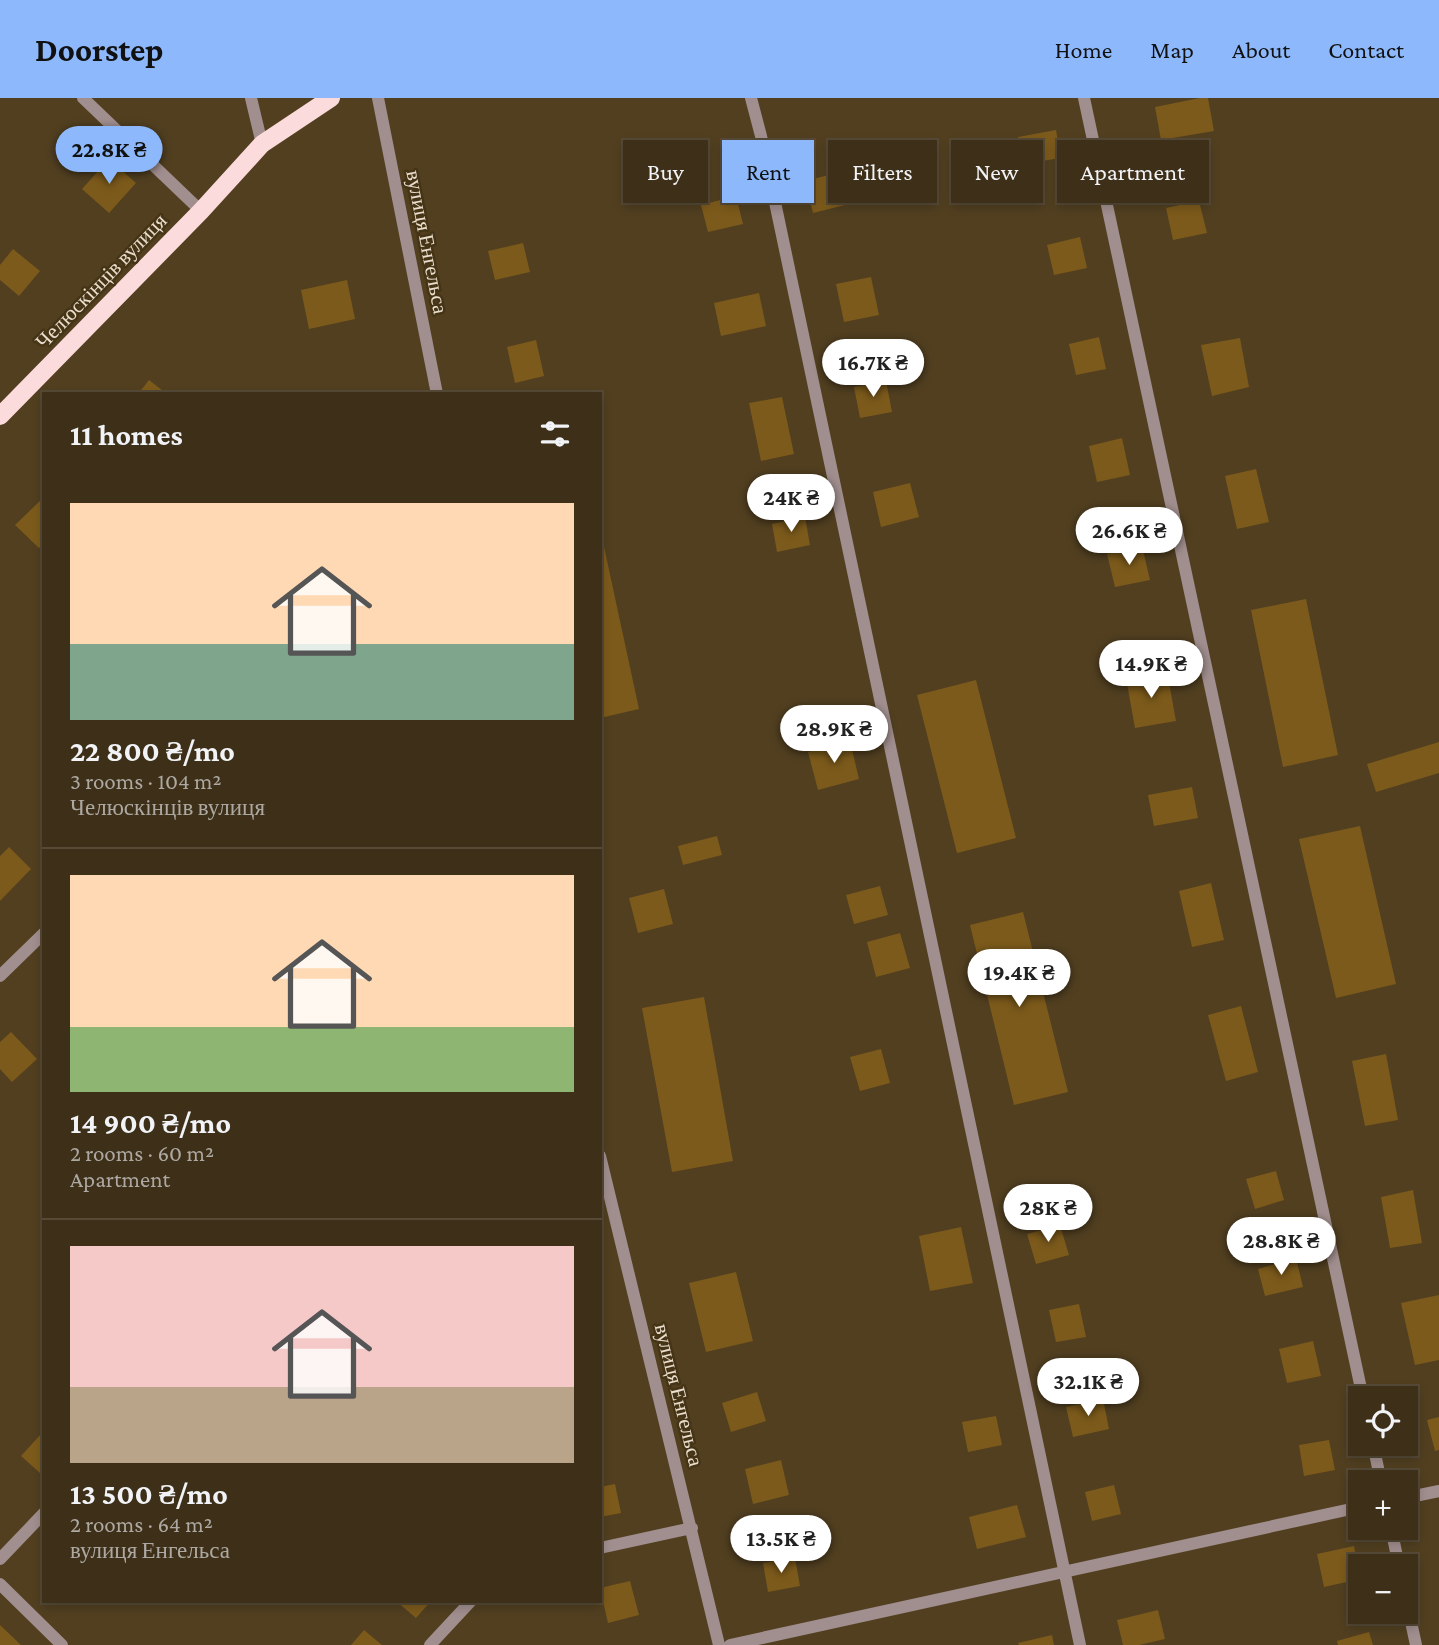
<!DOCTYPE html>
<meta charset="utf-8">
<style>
body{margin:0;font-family:"Crimson Pro",serif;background:#483b25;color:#f1f3f6;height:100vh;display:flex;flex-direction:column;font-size:26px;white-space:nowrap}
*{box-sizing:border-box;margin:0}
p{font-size:23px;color:#ada9a2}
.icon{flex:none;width:38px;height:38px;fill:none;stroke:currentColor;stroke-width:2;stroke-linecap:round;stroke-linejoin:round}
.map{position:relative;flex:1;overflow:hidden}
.details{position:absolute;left:42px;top:294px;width:560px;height:1211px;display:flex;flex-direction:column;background:#3d2f18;border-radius:0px;box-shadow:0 4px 10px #0003,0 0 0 2px #564a37}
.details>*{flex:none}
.hud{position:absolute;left:623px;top:42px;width:665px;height:63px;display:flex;gap:14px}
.fabs{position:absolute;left:1348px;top:1288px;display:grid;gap:14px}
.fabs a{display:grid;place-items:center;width:70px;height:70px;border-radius:0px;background:#3d2f18;box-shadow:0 4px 10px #0003,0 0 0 2px #564a37;font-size:35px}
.price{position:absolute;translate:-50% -60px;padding:0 16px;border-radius:24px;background:#fff;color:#222;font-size:23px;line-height:46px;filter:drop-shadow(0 2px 4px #0008)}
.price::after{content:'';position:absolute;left:50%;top:42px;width:21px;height:16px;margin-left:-10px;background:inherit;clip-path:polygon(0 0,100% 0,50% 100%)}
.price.on{background:#8db9fc;color:#111}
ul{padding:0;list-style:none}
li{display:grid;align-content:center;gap:14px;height:371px;padding:0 28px}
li+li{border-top:2px solid #564a37}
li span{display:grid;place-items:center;height:217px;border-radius:0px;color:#555}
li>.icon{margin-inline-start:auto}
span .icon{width:126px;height:126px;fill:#fffc;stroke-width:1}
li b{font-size:30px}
h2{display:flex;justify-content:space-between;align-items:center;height:84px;padding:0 28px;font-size:30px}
.pill{padding:0 24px;border-radius:0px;background:#3d2f18;box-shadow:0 4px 10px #0003,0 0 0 2px #564a37;font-size:24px;line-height:63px}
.pill.on{background:#8db9fc;color:#111}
header{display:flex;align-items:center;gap:42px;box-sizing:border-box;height:98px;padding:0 35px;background:#8db9fc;color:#111}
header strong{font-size:33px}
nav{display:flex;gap:38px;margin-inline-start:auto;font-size:24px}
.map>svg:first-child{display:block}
.building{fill:#7c5a1b}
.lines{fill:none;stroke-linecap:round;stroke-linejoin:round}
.minor{stroke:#a18e8e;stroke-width:12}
.major{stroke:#fbdbdb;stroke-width:18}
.labels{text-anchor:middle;stroke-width:5;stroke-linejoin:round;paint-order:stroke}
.street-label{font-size:21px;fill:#eadfce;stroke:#463416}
</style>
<header>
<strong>Doorstep</strong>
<nav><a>Home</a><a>Map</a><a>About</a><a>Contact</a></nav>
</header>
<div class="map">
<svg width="1439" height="1547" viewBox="0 0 1439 1547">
<rect width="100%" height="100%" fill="#513f20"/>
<path class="building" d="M1200 0H1208L1214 33 1161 42 1155 9Z
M1056 32 1061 60 1023 66 1018 39Z
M109 61 136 85 109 115 82 91Z
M837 75 845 107 813 115 805 83Z
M736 98 743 126 708 134 701 107Z
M1199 103 1207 135 1173 142 1166 110Z
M1080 139 1087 170 1054 177 1047 147Z
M523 145 530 174 495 182 488 153Z
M13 151 40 173 19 198 0 182V167Z
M871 179 879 217 844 224 836 186Z
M347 182 355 221 309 231 301 192Z
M759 195 766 228 721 238 714 205Z
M1099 239 1106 271 1076 277 1069 246Z
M1240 240 1249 289 1212 298 1201 247Z
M536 242 544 278 515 285 507 249Z
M149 282 167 296H138Z
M886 283 892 314 860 320 854 289Z
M782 299 794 356 761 363 749 305Z
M1122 340 1130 377 1097 384 1089 348Z
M1256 371 1269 424 1237 431 1225 378Z
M910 385 919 419 881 429 873 394Z
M44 399V445L39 450 15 427Z
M805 419 810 447 777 454 772 426Z
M600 444H603L639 611 600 620Z
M1142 448 1150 482 1115 489 1107 456Z
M1306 501 1338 657 1283 669 1251 512Z
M1167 573 1176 623 1135 630 1126 580Z
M976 582 1016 740 957 755 917 597Z
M850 643 859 681 818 692 808 654Z
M1439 644V675L1376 694 1367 666Z
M1192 689 1198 720 1154 728 1148 697Z
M1360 728 1396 886 1336 900 1299 741Z
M717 738 722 757 683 767 678 748Z
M9 749 31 771 0 803V758Z
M1211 785 1224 842 1192 849 1179 793Z
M880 788 888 817 854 826 846 797Z
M664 791 673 826 638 835 629 800Z
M1023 814 1068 994 1014 1007 970 827Z
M900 835 910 870 876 879 867 844Z
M704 899 733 1063 672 1074 642 910Z
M1241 908 1258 974 1226 983 1208 917Z
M11 934 37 961 12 984 0 971V944Z
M881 951 890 985 860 993 850 959Z
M1386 956 1398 1022 1365 1028 1352 963Z
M1276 1073 1284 1102 1255 1111 1246 1081Z
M1413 1092 1422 1145 1390 1150 1381 1099Z
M1060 1127 1069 1157 1036 1166 1027 1136Z
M961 1129 973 1185 930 1193 919 1138Z
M1296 1160 1303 1189 1265 1198 1258 1171Z
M736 1174 753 1243 706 1254 689 1185Z
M1439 1197V1262L1415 1267 1401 1205Z
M1079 1206 1086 1239 1056 1244 1049 1212Z
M1313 1243 1321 1278 1287 1285 1279 1251Z
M757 1294 766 1323 731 1334 722 1305Z
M1103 1301 1109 1331 1073 1339 1066 1309Z
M996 1318 1002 1347 968 1354 962 1324Z
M1439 1319V1352L1435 1353 1427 1322Z
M42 1335 44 1371 40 1375 21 1358Z
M1329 1342 1335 1372 1304 1378 1299 1347Z
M781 1362 789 1397 753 1406 745 1371Z
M615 1386 621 1415 600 1419V1389Z
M1114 1387 1121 1416 1092 1423 1085 1394Z
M1017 1407 1026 1439 977 1451 969 1419Z
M1354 1448 1360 1481 1324 1489 1317 1456Z
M795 1460 800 1488 768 1494 763 1465Z
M630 1483 639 1517 608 1525 600 1490Z
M396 1503H431L416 1520Z
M1158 1512 1165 1541 1139 1547H1123L1117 1522Z
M0 1527 21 1547H0Z
M364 1532 382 1547H351Z
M1369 1534 1373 1547H1338L1337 1543Z
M1052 1537 1054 1547H1019L1018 1545Z"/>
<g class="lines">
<path class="minor" d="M83 0 201 113
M251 0 262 46
M378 0 437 296
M751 0 761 38 1080 1547
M1084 0 1363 1300
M0 878 44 835
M600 1058 719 1547
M1373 1346 1381 1384
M1405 1400 1439 1393
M1391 1430 1399 1468
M600 1450 692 1430
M0 1461 44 1415
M0 1486 62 1547
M1405 1496 1416 1547
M430 1547 471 1503
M730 1547 1360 1409"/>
<path class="major" d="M0 318 201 113 262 46 331 0"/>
</g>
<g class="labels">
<g class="street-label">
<text transform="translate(427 144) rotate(79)" y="7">вулиця Енгельса</text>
<text transform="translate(101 183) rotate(-46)" y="7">Челюскінців вулиця</text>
<text transform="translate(679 1297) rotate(76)" y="7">вулиця Енгельса</text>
</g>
</g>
</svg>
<div class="fabs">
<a><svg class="icon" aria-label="locate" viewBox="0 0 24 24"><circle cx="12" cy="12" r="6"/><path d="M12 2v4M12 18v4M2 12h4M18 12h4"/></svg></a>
<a>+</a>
<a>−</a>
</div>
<b class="price on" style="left:109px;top:88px">22.8K ₴</b>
<b class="price" style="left:873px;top:301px">16.7K ₴</b>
<b class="price" style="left:791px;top:436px">24K ₴</b>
<b class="price" style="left:1129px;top:469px">26.6K ₴</b>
<b class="price" style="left:1151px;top:602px">14.9K ₴</b>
<b class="price" style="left:834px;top:667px">28.9K ₴</b>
<b class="price" style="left:1019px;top:911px">19.4K ₴</b>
<b class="price" style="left:1048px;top:1146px">28K ₴</b>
<b class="price" style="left:1281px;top:1179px">28.8K ₴</b>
<b class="price" style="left:1088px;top:1320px">32.1K ₴</b>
<b class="price" style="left:781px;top:1477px">13.5K ₴</b>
<div class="hud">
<a class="pill">Buy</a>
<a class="pill on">Rent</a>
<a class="pill">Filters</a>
<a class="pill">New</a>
<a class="pill">Apartment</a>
</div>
<section class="details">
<h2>11 homes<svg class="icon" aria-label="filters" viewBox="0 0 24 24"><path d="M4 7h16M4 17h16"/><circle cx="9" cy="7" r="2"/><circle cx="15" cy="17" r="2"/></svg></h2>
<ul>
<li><span style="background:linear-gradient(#ffd9b3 65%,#7fa58c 0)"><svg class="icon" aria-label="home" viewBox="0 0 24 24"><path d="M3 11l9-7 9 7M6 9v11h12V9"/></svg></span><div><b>22 800 ₴/mo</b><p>3 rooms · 104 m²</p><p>Челюскінців вулиця</p></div></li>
<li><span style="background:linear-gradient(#ffd9b3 70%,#8fb573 0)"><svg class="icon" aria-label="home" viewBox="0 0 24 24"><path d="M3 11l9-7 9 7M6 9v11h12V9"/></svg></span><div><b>14 900 ₴/mo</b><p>2 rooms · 60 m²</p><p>Apartment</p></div></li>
<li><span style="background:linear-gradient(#f6c9c9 65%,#b9a48a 0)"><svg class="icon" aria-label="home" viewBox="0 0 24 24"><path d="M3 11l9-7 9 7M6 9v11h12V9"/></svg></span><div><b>13 500 ₴/mo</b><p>2 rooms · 64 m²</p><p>вулиця Енгельса</p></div></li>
</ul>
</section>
</div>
